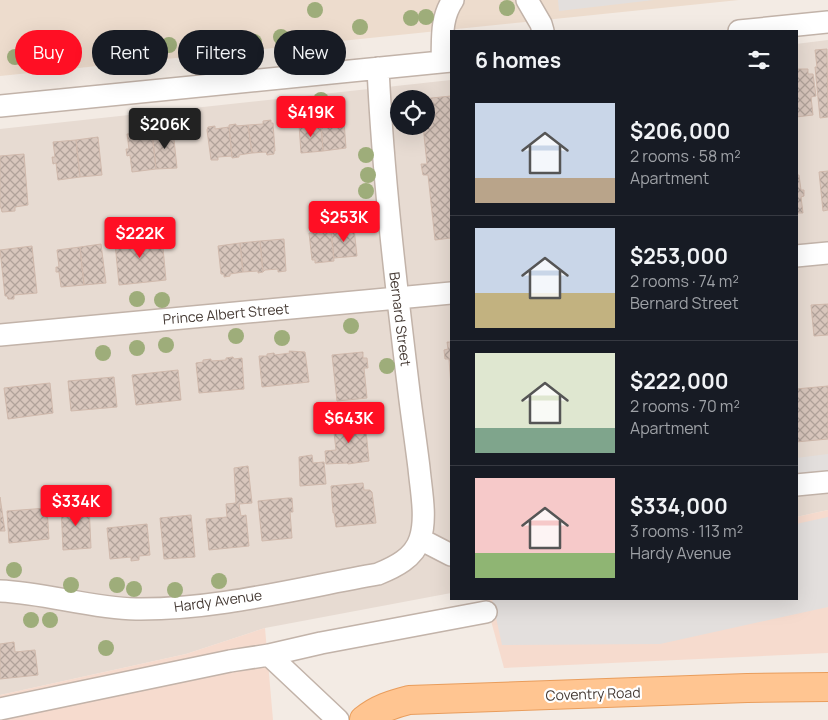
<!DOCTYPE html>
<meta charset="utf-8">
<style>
body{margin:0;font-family:Manrope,sans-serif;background:#242831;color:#f1f3f6;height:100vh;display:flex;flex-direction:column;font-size:19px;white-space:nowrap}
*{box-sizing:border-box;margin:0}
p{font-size:16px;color:#9ea1a6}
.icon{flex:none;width:28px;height:28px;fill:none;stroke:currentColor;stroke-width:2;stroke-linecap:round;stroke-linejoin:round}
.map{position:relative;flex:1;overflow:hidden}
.side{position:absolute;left:450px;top:30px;width:348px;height:570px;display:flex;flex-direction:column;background:#171b24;border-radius:0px;box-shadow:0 5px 20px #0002}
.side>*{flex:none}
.top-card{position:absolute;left:15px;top:30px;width:360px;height:45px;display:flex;gap:10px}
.fabs{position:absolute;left:390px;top:90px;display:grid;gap:10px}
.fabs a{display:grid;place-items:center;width:45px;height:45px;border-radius:50%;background:#171b24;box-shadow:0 5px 20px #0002;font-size:25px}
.price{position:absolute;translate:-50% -42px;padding:0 11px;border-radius:5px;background:#ff0f24;color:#fff;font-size:16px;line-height:32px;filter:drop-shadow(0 1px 2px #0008)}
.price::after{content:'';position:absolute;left:50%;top:30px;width:15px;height:11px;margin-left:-8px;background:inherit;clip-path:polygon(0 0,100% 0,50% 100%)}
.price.active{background:#222;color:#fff}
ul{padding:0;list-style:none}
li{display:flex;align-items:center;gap:15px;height:125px;padding:0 25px}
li+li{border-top:1px solid #363941}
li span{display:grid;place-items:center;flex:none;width:140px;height:100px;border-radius:0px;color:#555}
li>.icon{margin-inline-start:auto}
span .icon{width:60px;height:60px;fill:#fffc;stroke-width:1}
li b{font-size:21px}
h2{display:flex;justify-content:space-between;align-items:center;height:60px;padding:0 25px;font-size:21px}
.tag{padding:0 18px;border-radius:22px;background:#171b24;box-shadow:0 5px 20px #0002;font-size:18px;line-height:45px}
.tag.active{background:#ff0f24;color:#fff}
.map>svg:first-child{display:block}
.residential{fill:#e7dbd2;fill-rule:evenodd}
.commercial{fill:#f6dbce}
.education{fill:#eddccd}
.parking{fill:#e3dfdd}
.building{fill:url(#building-cross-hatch);stroke:#d0b9ac}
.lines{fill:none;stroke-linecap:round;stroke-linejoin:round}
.minor-casing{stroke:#c2b3a9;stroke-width:24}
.major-casing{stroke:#e99d5c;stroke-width:30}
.minor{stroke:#fff;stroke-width:21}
.major{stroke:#ffc591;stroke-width:28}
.tree{fill:#9ead7a}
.labels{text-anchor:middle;stroke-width:4.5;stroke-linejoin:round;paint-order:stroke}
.street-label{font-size:14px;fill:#453a34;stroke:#fff}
</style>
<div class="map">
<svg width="828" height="720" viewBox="0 0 828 720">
<defs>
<pattern id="building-cross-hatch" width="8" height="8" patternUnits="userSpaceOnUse" patternTransform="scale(1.25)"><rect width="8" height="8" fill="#d8c6bc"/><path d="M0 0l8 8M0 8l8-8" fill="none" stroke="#b1a29a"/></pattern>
</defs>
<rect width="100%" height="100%" fill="#f3ebe4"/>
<path class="residential" d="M828 40V510L796 517V44Z
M451 80V593L265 628 186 654 0 695V129ZM399 99H426V126H399Z"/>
<path class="commercial" d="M828 510V653L504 668 485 599H796V517Z
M265 628 273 720H0V695L186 654Z"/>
<path class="education" d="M0 0H739L0 76Z"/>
<path class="parking" d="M558 0H654L559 11Z
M828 454V493L796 496V458Z
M828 517V607L660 644 502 645 492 599H796V524Z"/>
<path class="building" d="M827 49 828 117 820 118 815 67H817L815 50Z
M796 69H808V74H813L816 96 811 97 813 115 796 117Z
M451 96V238L435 240 428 175H423L421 164H427L423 126H426V99H422Z
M271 120V123H273L275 151H274V154L267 155 266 152 252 153 248 125 263 124V121Z
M344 121 346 148 323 151 321 123Z
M321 123 323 151 301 153 299 125Z
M236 124V126L248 125 252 153 239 155V157L232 158 229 125Z
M215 126V129L229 127 232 156 218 157V160H211L207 130 208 127Z
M173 130 177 168 156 169 152 132Z
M152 132 156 169 132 172 130 155 127 156 126 149H129L127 134Z
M98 137 102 175 80 177 76 140Z
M76 140 80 177 58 180 56 163 53 164 52 157H55L53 142Z
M24 154 28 205 15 207V211L2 212 0 205V156Z
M828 171V210L823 211 819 172Z
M796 175H799L801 190H804V196L801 197 803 213H796Z
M319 222H330L334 261 315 263V260H312L309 233 320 232Z
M144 227 145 238 162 237 166 280 119 285 115 243 109 244V238L117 237V241L132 240 131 228Z
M354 228 357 256 334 258 331 230Z
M284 239 286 271 278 272V269L265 270 263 272 260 241Z
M260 241 263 272 258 273V271L243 272 240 243Z
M240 243 243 272 230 274V276L224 277V274H221L218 246Z
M101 244 106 283 84 285 80 247Z
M32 246 37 293 14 295V299H8L7 296H5L0 250Z
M80 247 84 285 61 287 59 272H56V267H59L57 250Z
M828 304V335L814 336 811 305Z
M447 342H451V386L449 359H445L444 350 448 349Z
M289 351 305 352 309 382 262 387 259 356H267V354L274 353 275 355 290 353Z
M363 352V358H367L368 368H364L367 398 337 401 332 355Z
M233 357 234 359 242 358 244 389 199 393 196 363 203 362V360L211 359V361L226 360V358Z
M178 370 181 400 136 405 132 375Z
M114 377 117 407 71 411 68 381Z
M50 383 53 413 8 419 4 388Z
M828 386V439L796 442V389Z
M365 421 369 461 348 464 347 463 326 464 325 451 336 450 333 424Z
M312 455 313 463 324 462 326 484 300 486 299 457Z
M248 466 252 503 239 504 241 516 246 515 249 546 209 550 206 519 227 517 226 504 236 503 234 468Z
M363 483 364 490H370L372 492 376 523 336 527 334 513H333L331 486Z
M0 497 5 531H0Z
M288 498H292L293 512H290L292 538 262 541 258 501Z
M89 504 91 548 63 550 61 505Z
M47 508 49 539 9 543 7 511Z
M191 515 195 557 164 559 160 518Z
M147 524 150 555 139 556V560L131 561V557L110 559 107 528Z
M14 642 15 652 35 650 38 675 0 679V644Z"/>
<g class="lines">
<g class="minor-casing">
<path id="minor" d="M527 0 541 24 543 31
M739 31 828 22
M442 62C443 40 440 19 453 0
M0 106 451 61
M796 256 828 253
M0 335 451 293
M796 485 828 482
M420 539 451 555
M0 591C46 593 90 608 136 609 217 610 298 588 378 574 395 567 414 558 420 539 427 518 421 490 419 468 416 443 412 417 409 392 396 285 383 176 378 68
M269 655 321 643 486 612
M0 709 230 661 269 655 338 720"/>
</g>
<g class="major-casing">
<path id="major" d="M364 720C377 709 393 704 409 700L747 688 828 687"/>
</g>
<use href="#minor" class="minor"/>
<use href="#major" class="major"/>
</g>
<g class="tree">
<circle cx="507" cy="8" r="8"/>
<circle cx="315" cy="10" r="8"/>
<circle cx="426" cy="17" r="8"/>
<circle cx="411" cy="18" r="8"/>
<circle cx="360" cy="27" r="8"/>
<circle cx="281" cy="37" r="8"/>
<circle cx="236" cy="42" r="8"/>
<circle cx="254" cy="42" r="8"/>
<circle cx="169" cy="45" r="8"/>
<circle cx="133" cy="50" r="8"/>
<circle cx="109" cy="51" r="8"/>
<circle cx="15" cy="57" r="8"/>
<circle cx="321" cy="100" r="8"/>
<circle cx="366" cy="155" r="8"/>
<circle cx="368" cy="175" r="8"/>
<circle cx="366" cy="191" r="8"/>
<circle cx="137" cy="299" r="8"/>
<circle cx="162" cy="300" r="8"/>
<circle cx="351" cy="326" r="8"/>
<circle cx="236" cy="336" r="8"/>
<circle cx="282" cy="338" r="8"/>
<circle cx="166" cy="345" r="8"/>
<circle cx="137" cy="348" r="8"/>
<circle cx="103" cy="353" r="8"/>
<circle cx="387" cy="366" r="8"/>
<circle cx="14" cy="570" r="8"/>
<circle cx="219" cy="581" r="8"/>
<circle cx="71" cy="585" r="8"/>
<circle cx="117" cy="585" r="8"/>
<circle cx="134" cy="589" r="8"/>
<circle cx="175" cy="590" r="8"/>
<circle cx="31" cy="620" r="8"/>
<circle cx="50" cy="620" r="8"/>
<circle cx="106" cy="648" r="8"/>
</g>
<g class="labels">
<g class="street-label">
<text transform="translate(226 314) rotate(-5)" y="5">Prince Albert Street</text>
<text transform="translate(400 319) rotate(83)" y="5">Bernard Street</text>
<text transform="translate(218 601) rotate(-8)" y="5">Hardy Avenue</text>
<text transform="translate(593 694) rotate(-2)" y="5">Coventry Road</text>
</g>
</g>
</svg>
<div class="fabs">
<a><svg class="icon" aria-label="locate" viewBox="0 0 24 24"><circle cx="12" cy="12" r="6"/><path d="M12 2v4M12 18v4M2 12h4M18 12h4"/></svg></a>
</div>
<b class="price" style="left:311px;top:138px">$419K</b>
<b class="price active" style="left:165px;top:150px">$206K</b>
<b class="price" style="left:344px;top:243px">$253K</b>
<b class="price" style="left:140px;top:259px">$222K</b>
<b class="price" style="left:349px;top:444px">$643K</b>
<b class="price" style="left:76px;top:527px">$334K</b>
<div class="top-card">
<a class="tag active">Buy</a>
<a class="tag">Rent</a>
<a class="tag">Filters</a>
<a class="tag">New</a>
</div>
<section class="side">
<h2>6 homes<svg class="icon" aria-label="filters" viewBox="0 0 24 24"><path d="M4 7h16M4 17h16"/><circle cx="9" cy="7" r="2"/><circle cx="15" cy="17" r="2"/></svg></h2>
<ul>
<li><span style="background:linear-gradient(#c9d6e8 75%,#b9a48a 0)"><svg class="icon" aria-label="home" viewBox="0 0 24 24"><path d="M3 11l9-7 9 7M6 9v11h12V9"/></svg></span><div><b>$206,000</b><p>2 rooms · 58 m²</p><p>Apartment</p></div></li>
<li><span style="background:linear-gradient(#c9d6e8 65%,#c2b280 0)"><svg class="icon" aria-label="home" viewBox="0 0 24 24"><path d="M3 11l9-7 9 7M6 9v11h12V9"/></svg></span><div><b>$253,000</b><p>2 rooms · 74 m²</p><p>Bernard Street</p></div></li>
<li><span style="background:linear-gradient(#dfe7d0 75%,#7fa58c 0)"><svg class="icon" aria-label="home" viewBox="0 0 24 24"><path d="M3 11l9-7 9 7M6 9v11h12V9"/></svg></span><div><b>$222,000</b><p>2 rooms · 70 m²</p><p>Apartment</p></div></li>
<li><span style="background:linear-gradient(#f6c9c9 75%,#8fb573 0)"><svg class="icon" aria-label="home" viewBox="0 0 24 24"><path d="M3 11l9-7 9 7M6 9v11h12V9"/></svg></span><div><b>$334,000</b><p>3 rooms · 113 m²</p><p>Hardy Avenue</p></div></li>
</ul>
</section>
</div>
